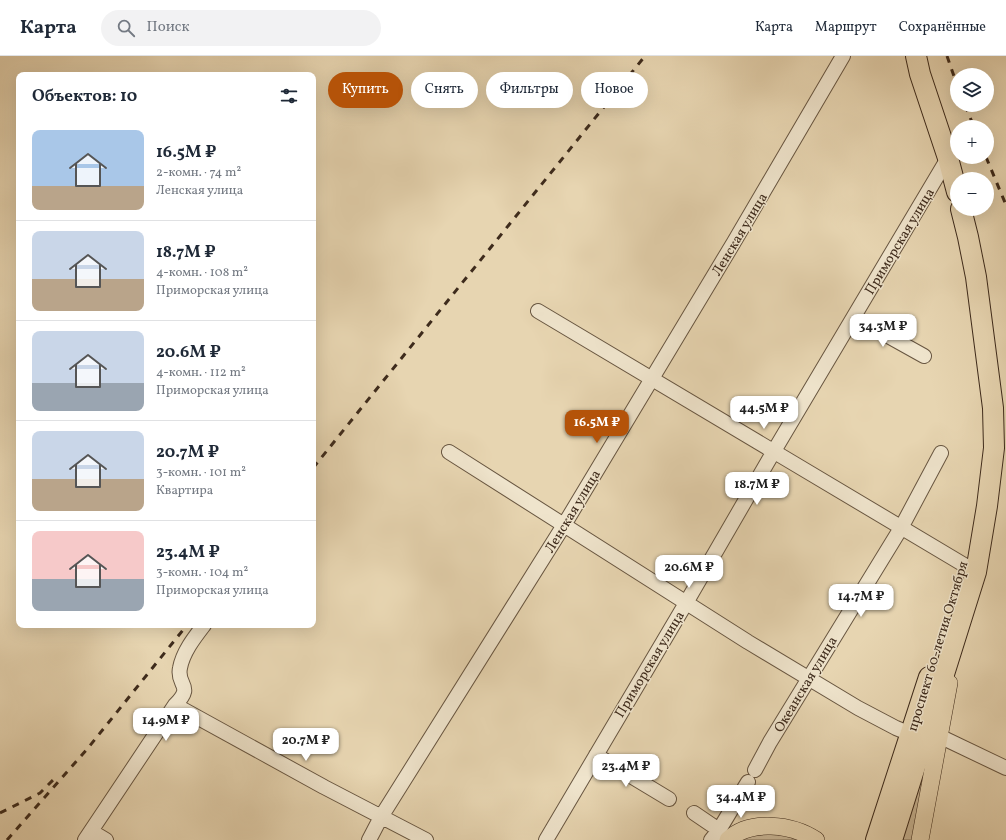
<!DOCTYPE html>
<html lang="ru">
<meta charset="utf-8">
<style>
body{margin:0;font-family:Vollkorn,serif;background:#f2f2f3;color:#1f2937;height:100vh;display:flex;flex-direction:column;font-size:15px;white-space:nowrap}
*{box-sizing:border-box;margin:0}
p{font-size:13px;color:#747a83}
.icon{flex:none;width:22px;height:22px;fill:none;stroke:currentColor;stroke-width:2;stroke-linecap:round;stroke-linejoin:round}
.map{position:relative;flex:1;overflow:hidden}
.side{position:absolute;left:16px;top:16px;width:300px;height:556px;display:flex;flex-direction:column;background:#fff;border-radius:8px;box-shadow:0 4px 16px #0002}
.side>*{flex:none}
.banner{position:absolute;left:328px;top:16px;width:380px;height:36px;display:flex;gap:8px}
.controls{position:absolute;left:950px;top:12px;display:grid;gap:8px}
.controls a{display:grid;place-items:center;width:44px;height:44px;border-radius:50%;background:#fff;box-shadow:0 4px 16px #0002;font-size:20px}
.price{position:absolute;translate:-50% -34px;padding:0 9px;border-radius:8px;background:#fff;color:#222;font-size:13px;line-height:26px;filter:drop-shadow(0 1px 2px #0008)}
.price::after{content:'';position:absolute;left:50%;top:24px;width:12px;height:9px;margin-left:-6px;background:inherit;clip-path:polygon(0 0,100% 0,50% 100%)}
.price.current{background:#b45309;color:#fff}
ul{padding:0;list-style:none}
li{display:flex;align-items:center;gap:12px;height:100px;padding:0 16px}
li+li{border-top:1px solid #e0e1e3}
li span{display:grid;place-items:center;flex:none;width:112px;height:80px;border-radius:8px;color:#555}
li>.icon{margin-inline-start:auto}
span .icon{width:48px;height:48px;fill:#fffc;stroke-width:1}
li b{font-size:17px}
h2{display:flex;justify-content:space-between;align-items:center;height:48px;padding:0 16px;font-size:17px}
.chip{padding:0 14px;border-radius:18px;background:#fff;box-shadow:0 4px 16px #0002;font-size:14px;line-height:36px}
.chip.current{background:#b45309;color:#fff}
header{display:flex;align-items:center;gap:24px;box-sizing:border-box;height:56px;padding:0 20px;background:#fff;border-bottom:1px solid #e0e1e3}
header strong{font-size:19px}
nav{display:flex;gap:22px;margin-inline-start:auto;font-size:14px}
.search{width:280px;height:36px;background:#f2f2f3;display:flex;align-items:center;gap:10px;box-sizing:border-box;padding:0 14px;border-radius:22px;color:#747a83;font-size:15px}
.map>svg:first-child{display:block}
.green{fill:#cab898;stroke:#84725a}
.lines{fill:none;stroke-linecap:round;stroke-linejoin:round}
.minor-casing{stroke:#685641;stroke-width:16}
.major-casing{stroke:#3e2b1c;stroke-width:18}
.highway-casing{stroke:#3e2b1c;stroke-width:22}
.minor{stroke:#efe4cc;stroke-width:14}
.major{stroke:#e7d5b1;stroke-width:17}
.highway{stroke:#e7d5b1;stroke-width:20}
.rail{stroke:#3e2b1c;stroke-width:3;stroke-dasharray:7 7;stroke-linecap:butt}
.labels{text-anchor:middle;stroke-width:3;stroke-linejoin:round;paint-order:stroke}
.street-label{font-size:14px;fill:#3e2b1c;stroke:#efe4cc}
</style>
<header>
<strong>Карта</strong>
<div class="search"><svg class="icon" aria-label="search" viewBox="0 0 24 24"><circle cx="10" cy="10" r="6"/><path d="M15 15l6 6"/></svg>Поиск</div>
<nav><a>Карта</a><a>Маршрут</a><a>Сохранённые</a></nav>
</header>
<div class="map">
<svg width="1006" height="784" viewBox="0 0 1006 784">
<rect width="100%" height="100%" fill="#e7d5b1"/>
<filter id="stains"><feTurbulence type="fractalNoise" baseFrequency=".005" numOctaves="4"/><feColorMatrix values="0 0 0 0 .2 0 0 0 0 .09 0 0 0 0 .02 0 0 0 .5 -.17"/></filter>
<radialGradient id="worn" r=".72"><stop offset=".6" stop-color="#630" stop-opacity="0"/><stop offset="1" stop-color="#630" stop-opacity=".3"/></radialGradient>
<path class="green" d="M934 683 916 784H902Z
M773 777 791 781 797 784H740L744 781Z"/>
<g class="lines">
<g class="minor-casing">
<path id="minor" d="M538 255 976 516
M854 261 924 300
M449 396 748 586 858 652 896 672 918 681
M175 649 324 731 426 784
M939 680 1006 712
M596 699 669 743
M755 714 770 686 901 472 941 397
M694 757 719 774 724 781
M91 775 106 784
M85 784 175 649C195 629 176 630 180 612 183 596 194 582 204 569
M369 784 381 761 564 469 734 186 843 0
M546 784 686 547 774 395 948 102
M711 784 719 774 748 726"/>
</g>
<g class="major-casing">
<path id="major" d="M728 784C750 763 792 768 816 784
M920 784 949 627"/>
</g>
<g class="highway-casing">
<path id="highway" d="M916 0 920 18 948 102 957 136
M876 784 929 621
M892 784 976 516 987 450 994 392 993 352 976 221 968 181 961 153"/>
</g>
<use href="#minor" class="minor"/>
<use href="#major" class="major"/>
<use href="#highway" class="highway"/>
<path class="rail" d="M947 0 957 29
M965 49 974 71
M986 101 1006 149
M313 412 645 0
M0 757 40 737 54 723
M7 784 88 692 187 569"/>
</g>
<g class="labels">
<g class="street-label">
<text transform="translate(739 178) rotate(-59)" y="5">Ленская улица</text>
<text transform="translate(899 185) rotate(-59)" y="5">Приморская улица</text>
<text transform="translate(572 455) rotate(-59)" y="5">Ленская улица</text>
<text transform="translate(937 590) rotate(-73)" y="5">проспект 60-летия Октября</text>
<text transform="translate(649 608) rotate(-59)" y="5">Приморская улица</text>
<text transform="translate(805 628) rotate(-59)" y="5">Океанская улица</text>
</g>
</g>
<rect width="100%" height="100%" filter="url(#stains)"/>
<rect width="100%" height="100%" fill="url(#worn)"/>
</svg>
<div class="controls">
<a><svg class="icon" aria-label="layers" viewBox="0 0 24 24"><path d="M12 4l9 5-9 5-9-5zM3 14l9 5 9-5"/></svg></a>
<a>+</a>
<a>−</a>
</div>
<b class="price" style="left:883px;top:292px">34.3M ₽</b>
<b class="price" style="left:764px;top:374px">44.5M ₽</b>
<b class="price current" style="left:597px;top:388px">16.5M ₽</b>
<b class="price" style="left:757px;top:450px">18.7M ₽</b>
<b class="price" style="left:689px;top:533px">20.6M ₽</b>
<b class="price" style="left:861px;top:562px">14.7M ₽</b>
<b class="price" style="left:166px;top:686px">14.9M ₽</b>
<b class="price" style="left:306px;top:706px">20.7M ₽</b>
<b class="price" style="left:626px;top:732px">23.4M ₽</b>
<b class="price" style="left:741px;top:763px">34.4M ₽</b>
<div class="banner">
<a class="chip current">Купить</a>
<a class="chip">Снять</a>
<a class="chip">Фильтры</a>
<a class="chip">Новое</a>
</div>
<section class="side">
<h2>Объектов: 10<svg class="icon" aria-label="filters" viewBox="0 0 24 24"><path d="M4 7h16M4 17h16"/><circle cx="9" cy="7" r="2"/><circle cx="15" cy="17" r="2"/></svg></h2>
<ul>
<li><span style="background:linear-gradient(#a9c7e8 70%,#b9a48a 0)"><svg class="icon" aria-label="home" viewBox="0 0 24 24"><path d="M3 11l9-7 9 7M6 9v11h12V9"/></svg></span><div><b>16.5M ₽</b><p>2-комн. · 74 m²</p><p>Ленская улица</p></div></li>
<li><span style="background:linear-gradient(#c9d6e8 60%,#b9a48a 0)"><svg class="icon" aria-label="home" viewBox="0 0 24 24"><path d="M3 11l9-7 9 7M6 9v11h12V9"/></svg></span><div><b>18.7M ₽</b><p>4-комн. · 108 m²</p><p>Приморская улица</p></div></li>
<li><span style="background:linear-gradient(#c9d6e8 65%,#9aa5b1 0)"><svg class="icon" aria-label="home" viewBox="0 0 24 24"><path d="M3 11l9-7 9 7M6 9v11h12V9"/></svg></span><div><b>20.6M ₽</b><p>4-комн. · 112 m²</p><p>Приморская улица</p></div></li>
<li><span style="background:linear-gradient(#c9d6e8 60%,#b9a48a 0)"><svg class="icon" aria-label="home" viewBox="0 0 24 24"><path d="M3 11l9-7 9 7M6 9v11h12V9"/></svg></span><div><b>20.7M ₽</b><p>3-комн. · 101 m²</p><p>Квартира</p></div></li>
<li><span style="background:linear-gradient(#f6c9c9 60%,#9aa5b1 0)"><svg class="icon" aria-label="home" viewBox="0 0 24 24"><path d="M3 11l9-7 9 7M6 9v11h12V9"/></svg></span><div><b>23.4M ₽</b><p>3-комн. · 104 m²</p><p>Приморская улица</p></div></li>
</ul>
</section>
</div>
